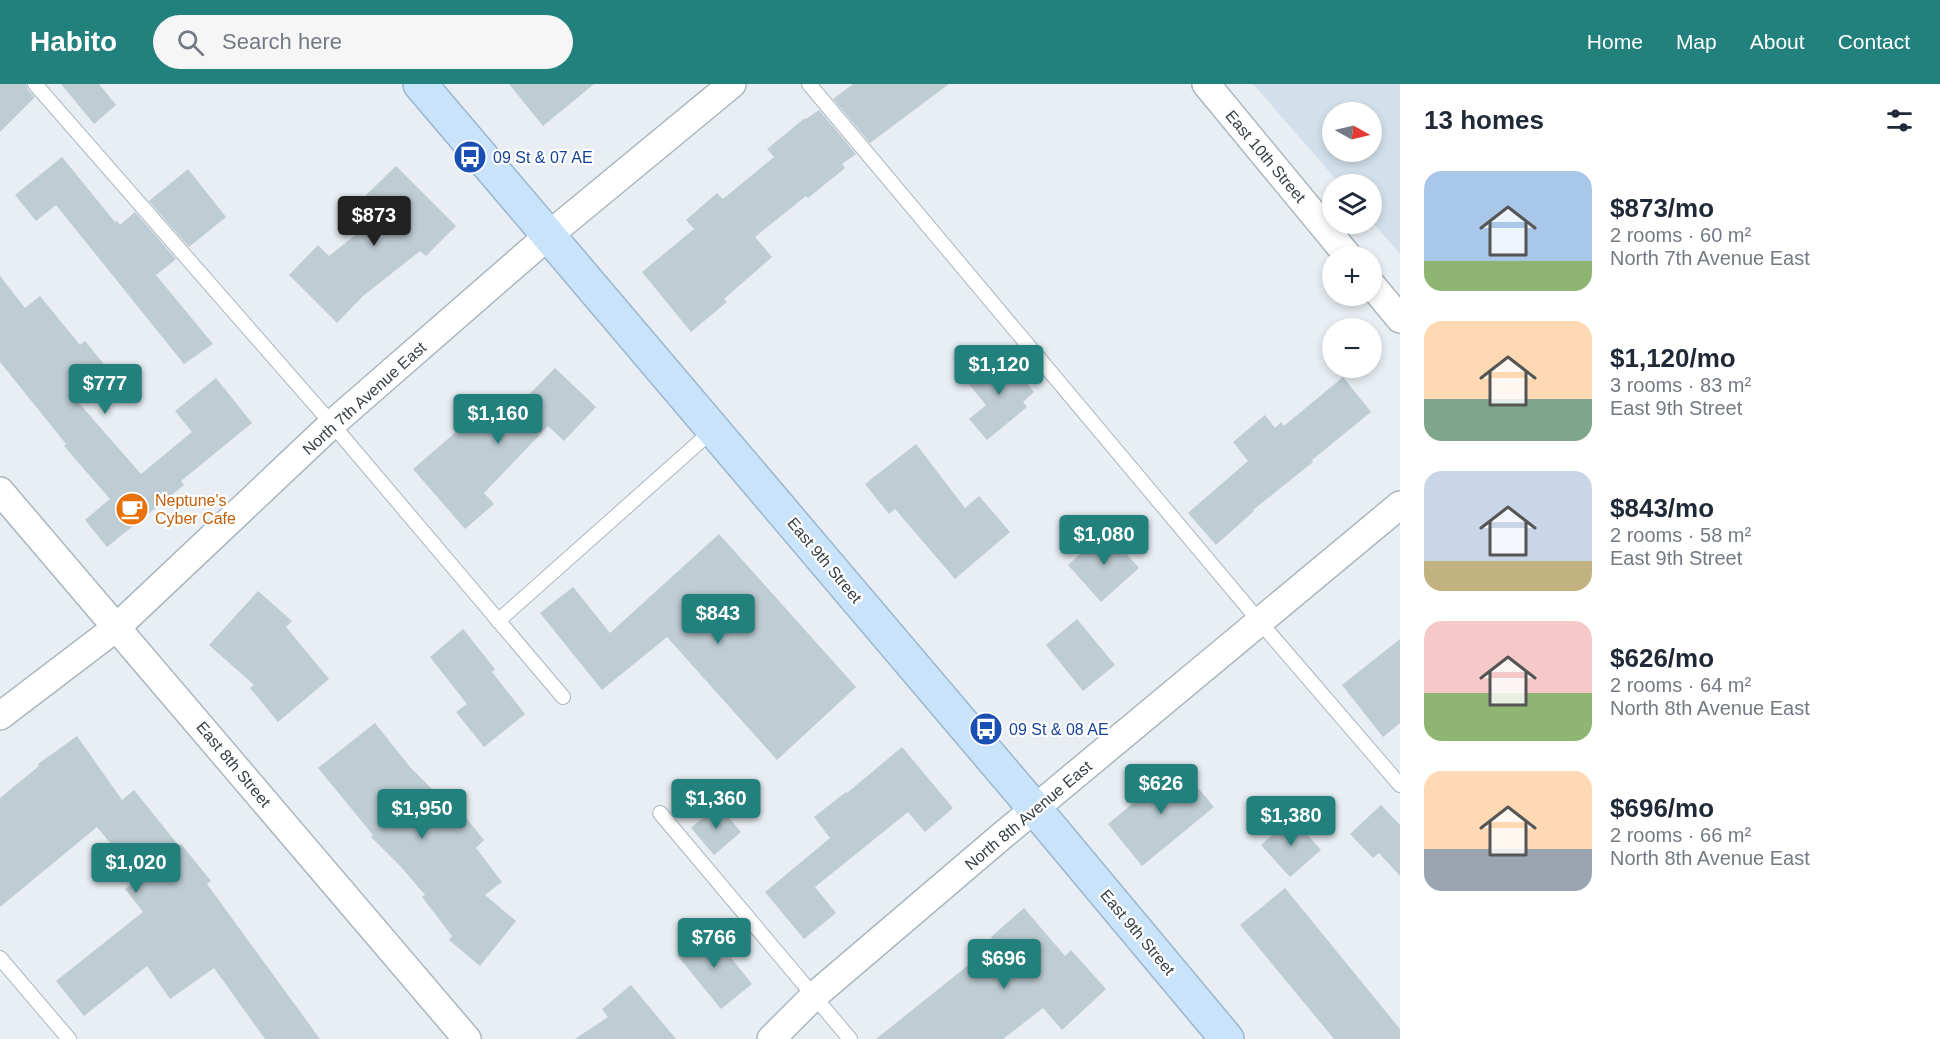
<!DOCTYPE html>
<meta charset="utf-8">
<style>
body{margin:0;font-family:Helvetica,sans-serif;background:#f6f6f7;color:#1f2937;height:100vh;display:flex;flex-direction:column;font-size:22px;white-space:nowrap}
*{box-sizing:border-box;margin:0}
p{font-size:20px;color:#747a83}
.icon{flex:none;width:33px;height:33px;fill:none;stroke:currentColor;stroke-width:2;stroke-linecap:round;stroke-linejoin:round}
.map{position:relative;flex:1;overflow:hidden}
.details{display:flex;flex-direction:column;background:#fff;width:540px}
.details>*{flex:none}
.needle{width:39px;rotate:98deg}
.controls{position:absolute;left:1322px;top:18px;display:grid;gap:12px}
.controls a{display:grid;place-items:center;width:60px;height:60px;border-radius:50%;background:#fff;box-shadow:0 3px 9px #0003;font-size:30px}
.price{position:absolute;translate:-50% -51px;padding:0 14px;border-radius:6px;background:#22807d;color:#fff;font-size:20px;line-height:39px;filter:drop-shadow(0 2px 3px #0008)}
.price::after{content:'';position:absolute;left:50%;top:36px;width:18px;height:14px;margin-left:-9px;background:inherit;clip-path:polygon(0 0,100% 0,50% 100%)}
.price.current{background:#222;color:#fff}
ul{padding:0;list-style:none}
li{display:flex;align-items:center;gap:18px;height:150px;padding:0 24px}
li span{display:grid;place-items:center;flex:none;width:168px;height:120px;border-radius:18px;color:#555}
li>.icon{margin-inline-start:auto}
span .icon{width:72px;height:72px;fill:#fffc;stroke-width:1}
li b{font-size:26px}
h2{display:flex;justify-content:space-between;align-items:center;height:72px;padding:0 24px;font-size:26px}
header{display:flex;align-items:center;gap:36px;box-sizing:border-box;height:84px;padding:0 30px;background:#22807d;color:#fff}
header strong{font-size:28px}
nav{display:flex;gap:33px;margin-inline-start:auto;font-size:21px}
.search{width:420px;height:54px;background:#f6f6f7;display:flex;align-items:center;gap:15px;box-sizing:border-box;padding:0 21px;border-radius:33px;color:#747a83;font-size:22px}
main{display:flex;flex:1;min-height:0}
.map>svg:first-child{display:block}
.education{fill:#d3e0eb;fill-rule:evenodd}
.building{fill:#beccd3}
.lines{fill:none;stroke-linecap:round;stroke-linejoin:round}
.lane-casing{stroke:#abb7bd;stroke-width:16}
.street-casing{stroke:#abb7bd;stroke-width:30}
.secondary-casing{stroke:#9ab7cf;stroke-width:36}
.lane{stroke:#fff;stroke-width:14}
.street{stroke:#fff;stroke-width:27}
.secondary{stroke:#c9e3fb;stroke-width:33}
.labels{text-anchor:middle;stroke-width:4.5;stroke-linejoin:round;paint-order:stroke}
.street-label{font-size:16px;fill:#374145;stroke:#fff}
.transit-label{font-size:16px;fill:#164399;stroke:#fff;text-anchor:start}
.food-label{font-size:16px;fill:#c56008;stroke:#fff;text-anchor:start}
</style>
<header>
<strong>Habito</strong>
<div class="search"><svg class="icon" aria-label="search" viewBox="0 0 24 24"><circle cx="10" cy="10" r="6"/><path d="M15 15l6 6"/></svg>Search here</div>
<nav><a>Home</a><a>Map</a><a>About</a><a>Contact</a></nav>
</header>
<main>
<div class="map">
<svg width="1400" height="955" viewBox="0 0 1400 955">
<rect width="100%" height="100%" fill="#e8eef3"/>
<path class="education" d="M1253 0H1400V170L1371 137V100H1340ZM1332 28H1371V68H1332Z"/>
<path class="building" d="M0 0H26L28 6 35 13 0 48Z
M61 0H99L116 21 94 40Z
M509 0H594L543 42Z
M853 0H949L870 59 833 15Z
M819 26 856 70 842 80 845 84 808 114 806 112 755 153 772 173 724 215 727 218 691 248 642 188 694 145 686 136 717 109 723 115 774 73 767 65 805 34 806 35Z
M62 73 115 138 117 137 120 141 135 128 176 175 156 191 213 260 184 280 56 121 36 137 15 111Z
M396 82 456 142 426 172 420 167 363 212 337 239 289 191 318 161 329 172 383 129 365 112Z
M188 85 226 133 189 163 149 117Z
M0 192 25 224 40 212 80 261 85 257 112 290 78 318 141 390 192 348 175 327 216 294 252 339 181 397 184 401 107 463 85 436 110 415 64 362 66 360 0 278Z
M1003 270 1034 308 1023 318 1027 323 987 356 969 335 986 321 968 299Z
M555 284 596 323 564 357 548 342 484 409 494 420 465 445 413 385 464 341 462 338 483 317 503 337Z
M1343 293 1371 328 1312 376 1313 378 1253 426 1254 427 1216 461 1188 429 1248 377 1233 358 1265 331 1275 344 1281 338 1284 342Z
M916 360 965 424 979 412 1010 448 955 495 895 425 889 430 865 400Z
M1106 447 1139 484 1101 518 1068 481Z
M719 450 856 603 777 676 667 553 602 606 540 529 573 503 610 549Z
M258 507 292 537 286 543 329 595 278 638 250 604 254 601 209 561Z
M1077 535 1115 581 1083 607 1046 561Z
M463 545 495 585 492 588 525 630 484 663 456 628 467 620 430 573Z
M1400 555V639L1383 653 1342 601Z
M375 639 410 683 463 736 466 734 484 756 476 764 502 798 485 811 516 837 480 882 449 856 452 852 422 813 425 811 402 784 371 753 373 751 318 684Z
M77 652 122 716 134 706 179 762 181 760 211 797 207 800 320 955H265L214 884 170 915 147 882 84 932 56 897 143 828 125 805 139 794 97 743 0 823V714L39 682 38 680Z
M902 663 953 724 925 748 908 728 815 803 836 829 804 855 765 808 830 754 814 733 846 708 847 709Z
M1179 681 1214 723 1142 782 1108 740Z
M718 721 741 748 714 771 691 744Z
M1381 721 1400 741V792L1379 769 1373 774 1350 750Z
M1292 733 1321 766 1290 793 1261 761Z
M1285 804 1400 945V955H1334L1240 841Z
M1024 824 1065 872 1071 866 1106 905 1062 946 1043 924 1003 955H876L996 859 991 853Z
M708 845 752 900 721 925 677 871Z
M631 901 676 955H575L608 933 602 925Z"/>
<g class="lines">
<g class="lane-casing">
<path id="lane" d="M35 0 332 340 563 613
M809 0 1260 538 1400 701
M498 537 714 345
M660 729 850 955
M0 874 69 955"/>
</g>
<g class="street-casing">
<path id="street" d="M1206 0 1348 172
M1371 200 1400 235
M0 407 467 955
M0 632 117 543 332 340 549 151 732 0
M771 955 814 912 997 756 1400 421"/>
</g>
<g class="secondary-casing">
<path id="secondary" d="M420 0 1035 725 1227 955"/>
</g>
<use href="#lane" class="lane"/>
<use href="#street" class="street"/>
<use href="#secondary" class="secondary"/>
</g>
<defs>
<g id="bus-disc" transform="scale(1.725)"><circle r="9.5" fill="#1a4fb4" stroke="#fff"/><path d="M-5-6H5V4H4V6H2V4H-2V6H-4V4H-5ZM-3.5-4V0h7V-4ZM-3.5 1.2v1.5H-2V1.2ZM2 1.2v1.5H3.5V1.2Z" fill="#fff"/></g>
<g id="cafe-disc" transform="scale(1.725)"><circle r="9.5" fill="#e8710a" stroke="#fff"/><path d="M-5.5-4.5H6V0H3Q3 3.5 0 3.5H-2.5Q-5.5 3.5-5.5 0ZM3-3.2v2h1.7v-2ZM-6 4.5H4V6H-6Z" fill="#fff"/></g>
</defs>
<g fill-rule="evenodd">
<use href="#bus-disc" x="470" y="73"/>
<use href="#cafe-disc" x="132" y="425"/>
<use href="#bus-disc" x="986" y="645"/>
</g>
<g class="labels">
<g class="street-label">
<text transform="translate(1266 72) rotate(50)" y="6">East 10th Street</text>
<text transform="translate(364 314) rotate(-42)" y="6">North 7th Avenue East</text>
<text transform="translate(825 476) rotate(50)" y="6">East 9th Street</text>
<text transform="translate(234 680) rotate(50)" y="6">East 8th Street</text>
<text transform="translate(1028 731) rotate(-40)" y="6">North 8th Avenue East</text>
<text transform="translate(1138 848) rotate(50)" y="6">East 9th Street</text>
</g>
<g class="transit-label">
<text x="493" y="79">09 St &amp; 07 AE</text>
<text x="1009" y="651">09 St &amp; 08 AE</text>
</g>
<g class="food-label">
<text x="155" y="422">Neptune's<tspan x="155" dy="18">Cyber Cafe</tspan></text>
</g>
</g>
</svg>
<div class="controls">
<a><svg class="needle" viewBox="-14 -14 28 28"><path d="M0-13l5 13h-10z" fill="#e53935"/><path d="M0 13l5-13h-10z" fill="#747a83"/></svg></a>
<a><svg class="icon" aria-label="layers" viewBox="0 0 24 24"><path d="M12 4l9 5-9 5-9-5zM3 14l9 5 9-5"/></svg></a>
<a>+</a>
<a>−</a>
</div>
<b class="price current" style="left:374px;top:163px">$873</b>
<b class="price" style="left:999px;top:312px">$1,120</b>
<b class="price" style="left:105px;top:331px">$777</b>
<b class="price" style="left:498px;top:361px">$1,160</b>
<b class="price" style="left:1104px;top:482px">$1,080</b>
<b class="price" style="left:718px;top:561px">$843</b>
<b class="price" style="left:1161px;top:731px">$626</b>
<b class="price" style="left:716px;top:746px">$1,360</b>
<b class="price" style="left:422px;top:756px">$1,950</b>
<b class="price" style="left:1291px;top:763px">$1,380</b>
<b class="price" style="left:136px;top:810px">$1,020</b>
<b class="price" style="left:714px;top:885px">$766</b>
<b class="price" style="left:1004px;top:906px">$696</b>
</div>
<section class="details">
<h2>13 homes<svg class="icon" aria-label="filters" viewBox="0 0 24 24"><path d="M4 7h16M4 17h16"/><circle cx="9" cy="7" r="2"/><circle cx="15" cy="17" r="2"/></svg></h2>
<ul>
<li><span style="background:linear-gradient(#a9c7e8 75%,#8fb573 0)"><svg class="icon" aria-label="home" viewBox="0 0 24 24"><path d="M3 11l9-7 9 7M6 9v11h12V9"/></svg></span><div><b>$873/mo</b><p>2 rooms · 60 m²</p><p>North 7th Avenue East</p></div></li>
<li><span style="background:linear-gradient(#ffd9b3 65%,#7fa58c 0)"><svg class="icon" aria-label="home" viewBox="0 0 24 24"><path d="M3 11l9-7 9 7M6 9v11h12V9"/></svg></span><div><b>$1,120/mo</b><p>3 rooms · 83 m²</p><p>East 9th Street</p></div></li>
<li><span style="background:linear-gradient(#c9d6e8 75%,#c2b280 0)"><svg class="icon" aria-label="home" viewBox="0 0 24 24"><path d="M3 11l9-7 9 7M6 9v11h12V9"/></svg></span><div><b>$843/mo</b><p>2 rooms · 58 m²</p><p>East 9th Street</p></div></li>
<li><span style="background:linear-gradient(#f6c9c9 60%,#8fb573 0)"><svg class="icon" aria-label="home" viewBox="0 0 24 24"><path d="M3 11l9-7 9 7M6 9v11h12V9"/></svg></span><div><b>$626/mo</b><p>2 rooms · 64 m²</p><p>North 8th Avenue East</p></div></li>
<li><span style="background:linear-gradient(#ffd9b3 65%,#9aa5b1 0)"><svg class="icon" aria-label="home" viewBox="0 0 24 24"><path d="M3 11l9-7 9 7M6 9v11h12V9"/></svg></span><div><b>$696/mo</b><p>2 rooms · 66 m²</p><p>North 8th Avenue East</p></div></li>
</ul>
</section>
</main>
